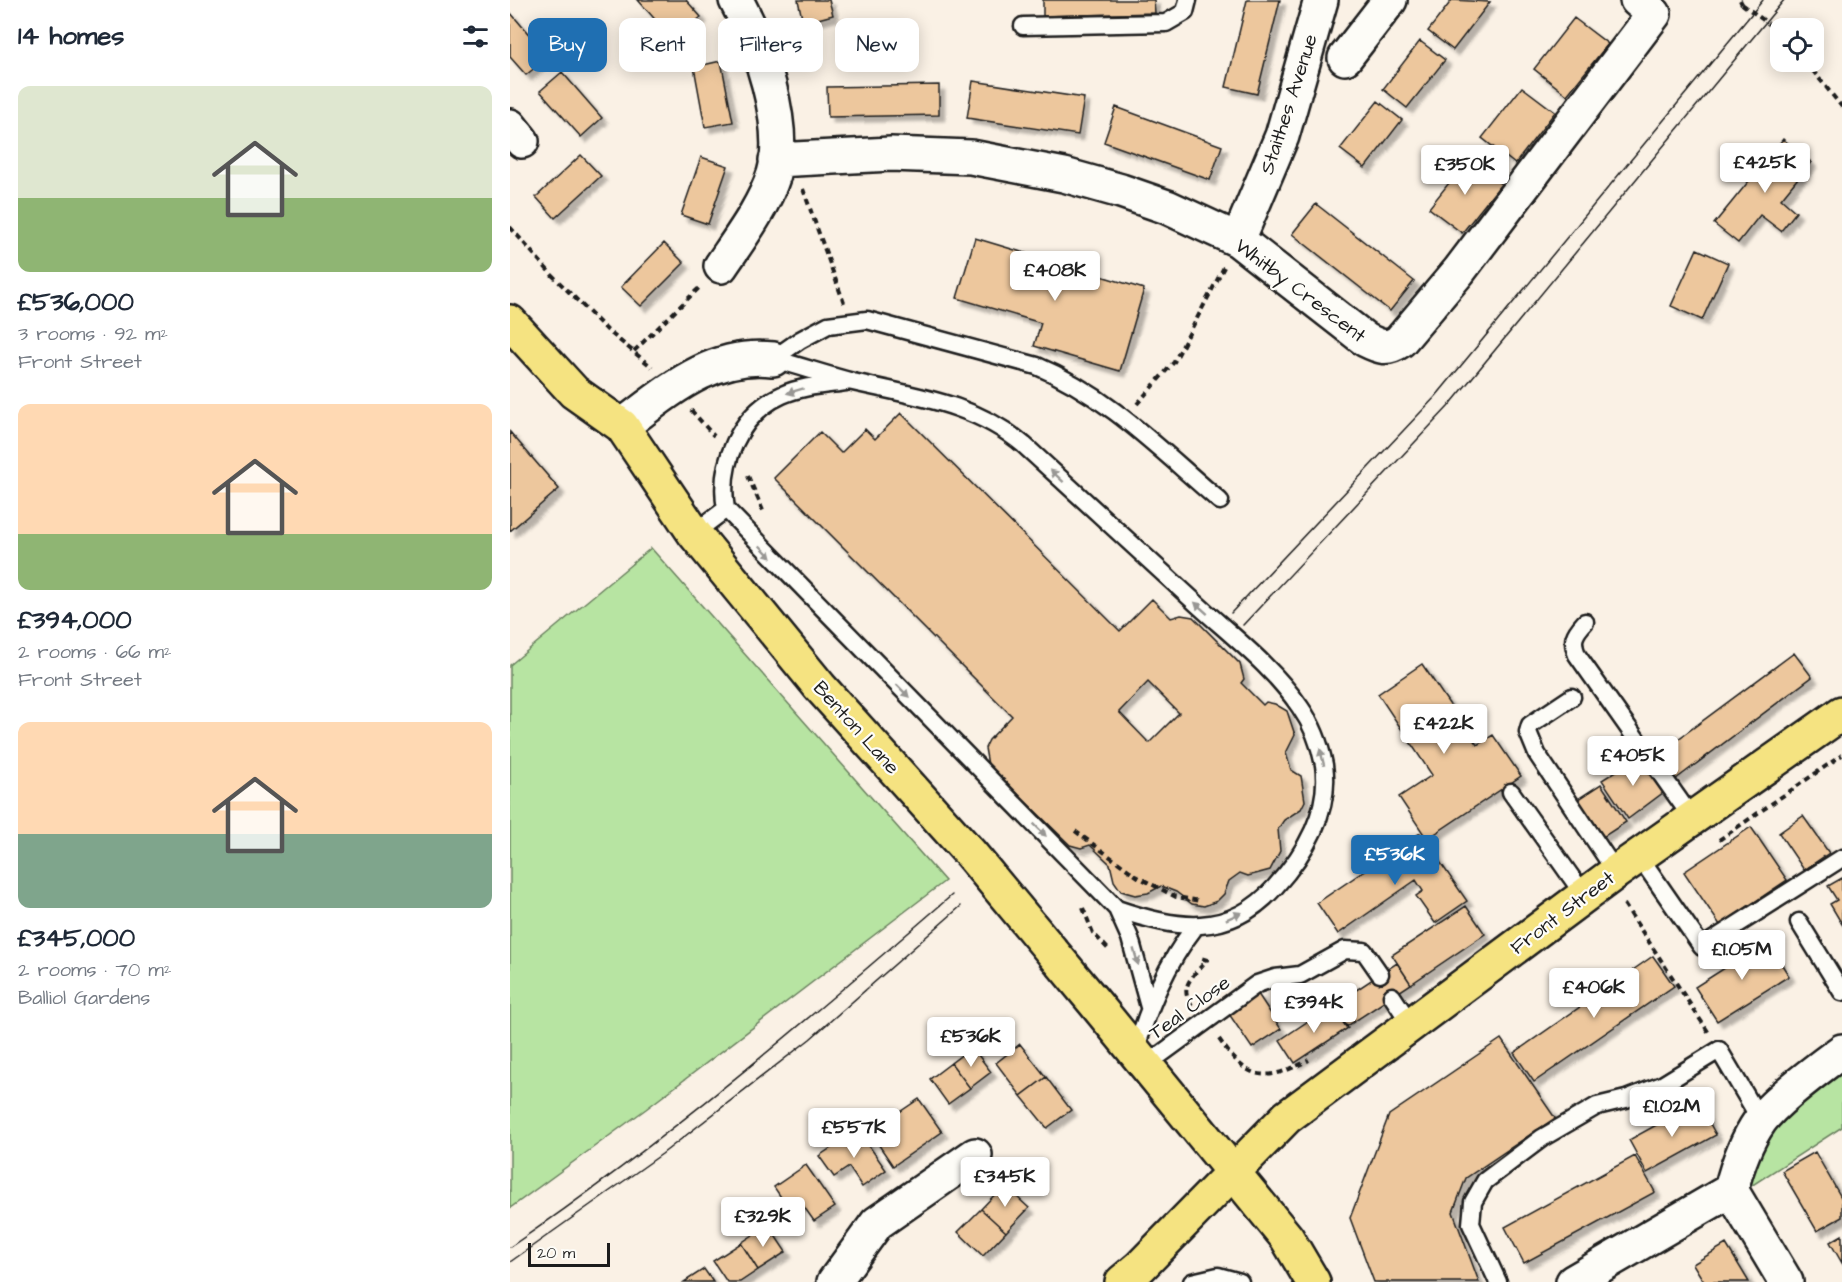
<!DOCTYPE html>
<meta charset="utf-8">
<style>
body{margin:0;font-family:"Architects Daughter",sans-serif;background:#f2f2f3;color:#1f2937;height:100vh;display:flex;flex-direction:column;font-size:22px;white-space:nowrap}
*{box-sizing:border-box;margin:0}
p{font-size:20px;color:#747a83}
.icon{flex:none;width:33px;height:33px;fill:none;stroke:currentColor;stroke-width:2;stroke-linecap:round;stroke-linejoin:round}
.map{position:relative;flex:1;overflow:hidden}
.details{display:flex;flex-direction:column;background:#fff;width:510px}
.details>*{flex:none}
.guide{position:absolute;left:18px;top:18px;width:570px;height:54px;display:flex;gap:12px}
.tools{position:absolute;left:1260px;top:18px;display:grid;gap:12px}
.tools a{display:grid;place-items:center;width:54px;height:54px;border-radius:12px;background:#fff;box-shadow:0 3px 15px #0003;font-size:30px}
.scale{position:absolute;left:18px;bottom:15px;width:82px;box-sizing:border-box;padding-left:6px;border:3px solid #1c1c1c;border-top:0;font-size:16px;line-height:21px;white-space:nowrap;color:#1c1c1c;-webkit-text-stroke:4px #fdfcf7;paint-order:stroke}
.price{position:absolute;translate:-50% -51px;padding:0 14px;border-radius:6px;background:#fff;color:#222;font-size:20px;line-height:39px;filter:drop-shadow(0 2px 3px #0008)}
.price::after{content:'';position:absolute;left:50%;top:36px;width:18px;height:14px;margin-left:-9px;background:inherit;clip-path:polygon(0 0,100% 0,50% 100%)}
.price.on{background:#1f6fb2;color:#fff}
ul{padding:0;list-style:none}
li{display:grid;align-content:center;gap:12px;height:318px;padding:0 18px}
li span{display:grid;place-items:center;height:186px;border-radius:12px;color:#555}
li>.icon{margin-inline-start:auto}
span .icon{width:108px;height:108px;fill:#fffc;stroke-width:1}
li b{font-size:26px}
h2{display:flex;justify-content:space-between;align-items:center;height:72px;padding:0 18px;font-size:26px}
.pill{padding:0 21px;border-radius:12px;background:#fff;box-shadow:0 3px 15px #0003;font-size:21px;line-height:54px}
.pill.on{background:#1f6fb2;color:#fff}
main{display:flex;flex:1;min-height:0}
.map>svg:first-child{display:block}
.green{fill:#b7e4a2;stroke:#6a805f;stroke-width:1.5}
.building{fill:#edc79d;stroke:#1c1c1c;stroke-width:1.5;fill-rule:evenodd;filter:url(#shadow)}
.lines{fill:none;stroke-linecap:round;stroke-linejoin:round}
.lane-casing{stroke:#1c1c1c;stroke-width:21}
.street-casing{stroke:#1c1c1c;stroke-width:38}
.primary-casing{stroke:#1c1c1c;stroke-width:38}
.path{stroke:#1c1c1c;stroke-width:4;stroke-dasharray:6 4.5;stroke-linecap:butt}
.lane{stroke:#fdfcf7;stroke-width:16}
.street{stroke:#fdfcf7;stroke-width:33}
.primary{stroke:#f5e381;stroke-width:33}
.tram{stroke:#1c1c1c;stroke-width:1.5}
.path-bridge{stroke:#1c1c1c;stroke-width:4;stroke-dasharray:6 4.5;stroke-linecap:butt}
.oneway{fill:#989794}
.labels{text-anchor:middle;stroke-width:4.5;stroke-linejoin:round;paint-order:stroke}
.street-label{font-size:20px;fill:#1c1c1c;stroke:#fdfcf7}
</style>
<main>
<section class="details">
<h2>14 homes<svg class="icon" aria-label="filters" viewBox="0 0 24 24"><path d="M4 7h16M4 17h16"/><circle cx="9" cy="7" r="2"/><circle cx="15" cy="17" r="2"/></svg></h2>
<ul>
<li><span style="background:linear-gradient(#dfe7d0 60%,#8fb573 0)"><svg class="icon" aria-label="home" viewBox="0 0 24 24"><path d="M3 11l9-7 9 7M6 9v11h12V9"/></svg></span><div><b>£536,000</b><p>3 rooms · 92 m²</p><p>Front Street</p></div></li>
<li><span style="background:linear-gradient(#ffd9b3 70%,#8fb573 0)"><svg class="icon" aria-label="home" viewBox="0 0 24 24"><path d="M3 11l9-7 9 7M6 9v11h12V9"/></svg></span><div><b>£394,000</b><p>2 rooms · 66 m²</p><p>Front Street</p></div></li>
<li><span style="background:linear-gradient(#ffd9b3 60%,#7fa58c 0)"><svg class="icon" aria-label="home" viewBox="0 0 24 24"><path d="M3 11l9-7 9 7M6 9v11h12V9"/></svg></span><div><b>£345,000</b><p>2 rooms · 70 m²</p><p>Balliol Gardens</p></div></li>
</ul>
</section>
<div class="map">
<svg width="1332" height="1282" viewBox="0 0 1332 1282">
<defs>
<filter id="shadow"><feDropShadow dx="5.5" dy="5.5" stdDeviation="1.5" flood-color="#0004"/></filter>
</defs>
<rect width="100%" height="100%" fill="#faf1e5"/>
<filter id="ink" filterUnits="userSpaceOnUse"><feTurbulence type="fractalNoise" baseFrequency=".0167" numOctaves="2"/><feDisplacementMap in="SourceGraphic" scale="12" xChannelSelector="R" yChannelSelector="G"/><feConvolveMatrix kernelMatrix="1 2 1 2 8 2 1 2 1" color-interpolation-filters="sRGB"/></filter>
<g filter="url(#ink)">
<path class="green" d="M141 548 435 881 136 1109 0 1208V665Z
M1332 1063V1127L1241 1186 1242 1153Z"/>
<path class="building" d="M128 0H176L191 17 163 40Z
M288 0H319L323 15 293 23Z
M533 0H644L645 13 533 16Z
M737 0H770L747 94 716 87Z
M942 0 980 2 943 50 918 31Z
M0 12 38 57 16 75 0 57Z
M1064 18 1098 44 1057 95 1024 69Z
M910 41 935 60 897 108 873 89Z
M211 61 223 122 195 127 184 67Z
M52 72 92 118 71 137 30 91Z
M463 81 574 98 568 135 457 118Z
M429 85V115L318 117 317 87Z
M1012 87 1045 112 1005 164 972 138Z
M868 101 892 120 855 168 830 149Z
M606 107 712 146 700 180 594 142Z
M1273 139 1301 162 1271 199 1286 212 1271 231 1250 215 1228 243 1204 224Z
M71 155 91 176 45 218 26 197Z
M191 157 218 166 198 224 171 215Z
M958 159 991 184 952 233 919 208Z
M806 204 904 281 880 311 782 234Z
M465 238 634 289 610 371 524 346 531 323 447 298Z
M154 243 174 263 131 306 111 287Z
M1187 249 1218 263 1192 320 1161 306Z
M391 413 610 631 642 599 661 618 671 615 683 617 730 664 734 679 731 683 753 705 756 702 765 704 777 711 785 735 776 753 781 770 791 776 795 801 791 809 774 820 768 829 770 851 760 870 738 876 730 873 719 881 714 894 707 901 694 906 682 904 666 892 651 886 638 893 625 895 611 891 604 881 600 864 580 845 571 848 560 845 478 765 475 748 479 740 502 716 264 478 310 432 331 453 355 429 365 439ZM638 682 669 713 639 743 609 712Z
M0 432 49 489 0 531Z
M1284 653 1302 677 1166 779 1148 754Z
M912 664 967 745 983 735 1011 776 917 839 889 797 922 775 868 694Z
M1130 756 1154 792 1118 819 1092 780Z
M1091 784 1116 822 1093 837 1068 799Z
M1293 816 1319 853 1294 870 1269 833Z
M1241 827 1277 880 1210 925 1174 872Z
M910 833 957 901 925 923 906 896 913 891 906 880 828 934 807 903Z
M1332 878V924L1320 904 1327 900 1318 886Z
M956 906 975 934 901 984 882 955Z
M1257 941 1279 976 1207 1021 1185 987Z
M1143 956 1164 986 1024 1082 1004 1053Z
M887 963 901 984 836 1027 822 1006Z
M748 994 771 1029 742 1048 719 1014Z
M822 1005 838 1028 785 1063 770 1040Z
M991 1039 1045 1118 956 1178 943 1212 969 1282H864L840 1218 879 1115Z
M510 1044 536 1077 511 1096 486 1063Z
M462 1047 481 1072 460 1088 441 1063Z
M441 1063 460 1088 438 1104 420 1079Z
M536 1077 561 1110 537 1128 511 1096Z
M409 1099 432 1132 383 1166 360 1132Z
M1188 1102 1206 1135 1137 1173 1119 1140Z
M348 1130 376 1170 352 1187 339 1167 324 1177 309 1156Z
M1305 1152 1332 1199V1217L1307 1231 1272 1171Z
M1125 1156 1145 1192 1014 1263 995 1227Z
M296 1165 325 1207 304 1221 292 1204 281 1212 264 1187Z
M494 1185 519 1208 496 1232 471 1209Z
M471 1209 496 1232 473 1256 448 1232Z
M258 1225 276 1252 248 1270 231 1243Z
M1332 1235V1263L1320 1242Z
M231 1243 248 1270 230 1282H217L203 1261Z
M1216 1244 1239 1282H1194L1183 1264Z
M194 1269 203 1282H174Z"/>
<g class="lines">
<g class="lane-casing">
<path id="lane" d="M513 26 656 23 675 12 678 0
M263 359C290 366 316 375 343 382 403 396 465 403 514 445 571 498 630 551 687 604 722 636 763 667 790 707 802 724 810 744 814 765 821 810 795 854 765 887 719 939 665 929 607 909
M263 359 290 340 318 325 357 320 527 366C599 396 652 452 710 501
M336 382C314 385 292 386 272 395 229 414 208 465 216 509L607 909 620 938 639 1007
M184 533 216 509
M1075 622C1064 634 1061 640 1067 655L1182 818
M1062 697 1020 725 1018 732 1027 754 1106 872
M1001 792 1074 895
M1129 856 1192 947 1332 858
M1289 922 1332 992
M882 996 900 1023
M625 1051C639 1007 656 964 685 927
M636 1065 747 984 765 978 790 975 835 950 854 951 870 974
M682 1282 708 1276 730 1282
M988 1282 961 1224 963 1202 975 1181 1032 1138 1087 1106 1116 1099 1152 1085 1209 1050 1251 1121"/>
</g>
<g class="street-casing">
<path id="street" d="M835 58 880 0
M0 126 12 141
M266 160 381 154 461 157 554 175 611 191 657 207 728 240 856 340C870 347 877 350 890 341L949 271 1144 14 1127 0
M728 240 772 136 811 0
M211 266C230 238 254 206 264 174 278 125 249 42 226 0
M112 426C159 391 202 352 263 359
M1221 1190C1227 1166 1236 1141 1250 1121 1266 1100 1310 1067 1332 1051
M1221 1190 1276 1282
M324 1282 367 1223 465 1155
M1063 1282 1221 1190"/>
</g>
<g class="primary-casing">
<path id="primary" d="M0 322 64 392 112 426 184 533 310 687 460 853 584 1002 777 1238 803 1282
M612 1282 630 1267 777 1117 1106 872 1332 713"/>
</g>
<path class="path" d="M1230 0 1232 4
M1268 31 1270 35
M1296 62 1332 107
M293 189 334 303
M0 227 42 275 97 330 142 367
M124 351 190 287
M627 404 664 362 714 267
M181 410 204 436
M238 476 254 513
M565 831 628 877 666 897 691 901
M1209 840 1332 755
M1114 904 1199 1033
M573 908 583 933 600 951
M682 1005C667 987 685 974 697 960L688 957
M709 1039C738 1081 754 1083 799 1060"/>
<use href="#lane" class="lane"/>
<use href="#street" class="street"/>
<use href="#primary" class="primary"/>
<path class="tram" d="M721 613 926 396 1253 0
M733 625 938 407 1274 0
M0 1247C156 1141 300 1018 442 895
M0 1262 152 1154 300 1039 451 906"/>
<path class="path-bridge" d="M1232 4 1268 31"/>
</g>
<defs><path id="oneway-solid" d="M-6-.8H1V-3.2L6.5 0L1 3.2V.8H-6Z" transform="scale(1.5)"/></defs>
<g class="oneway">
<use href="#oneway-solid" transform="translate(285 391) rotate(163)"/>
<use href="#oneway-solid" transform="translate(547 476) rotate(-137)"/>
<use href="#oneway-solid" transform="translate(256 552) rotate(46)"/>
<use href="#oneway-solid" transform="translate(691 608) rotate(-138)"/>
<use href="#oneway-solid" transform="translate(393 691) rotate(45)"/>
<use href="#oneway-solid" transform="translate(812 757) rotate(-104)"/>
<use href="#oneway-solid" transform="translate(530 830) rotate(45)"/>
<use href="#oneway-solid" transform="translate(724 916) rotate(-24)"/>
<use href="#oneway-solid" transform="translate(626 957) rotate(74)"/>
</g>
</g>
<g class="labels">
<g class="street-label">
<text transform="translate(778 104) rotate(-72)" y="7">Staithes Avenue</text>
<text transform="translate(791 290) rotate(37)" y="7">Whitby Crescent</text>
<text transform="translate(347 727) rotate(48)" y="7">Benton Lane</text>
<text transform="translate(1052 912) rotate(-37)" y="7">Front Street</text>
<text transform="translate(679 1007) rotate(-36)" y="7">Teal Close</text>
</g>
</g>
</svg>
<div class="tools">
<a><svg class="icon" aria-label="locate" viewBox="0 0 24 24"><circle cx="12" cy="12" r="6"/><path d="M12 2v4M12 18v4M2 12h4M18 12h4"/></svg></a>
</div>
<div class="scale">20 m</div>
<b class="price" style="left:1255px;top:194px">£425K</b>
<b class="price" style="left:955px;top:196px">£350K</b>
<b class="price" style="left:545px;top:302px">£408K</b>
<b class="price" style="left:934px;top:755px">£422K</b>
<b class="price" style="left:1123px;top:787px">£405K</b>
<b class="price on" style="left:885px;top:886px">£536K</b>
<b class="price" style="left:1232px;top:981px">£1.05M</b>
<b class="price" style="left:1084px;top:1019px">£406K</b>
<b class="price" style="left:804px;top:1034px">£394K</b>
<b class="price" style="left:461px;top:1068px">£536K</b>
<b class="price" style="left:1162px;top:1138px">£1.02M</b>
<b class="price" style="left:344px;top:1159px">£557K</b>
<b class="price" style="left:495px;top:1208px">£345K</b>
<b class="price" style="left:253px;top:1248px">£329K</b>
<div class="guide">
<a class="pill on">Buy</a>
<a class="pill">Rent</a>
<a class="pill">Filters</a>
<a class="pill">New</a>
</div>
</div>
</main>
